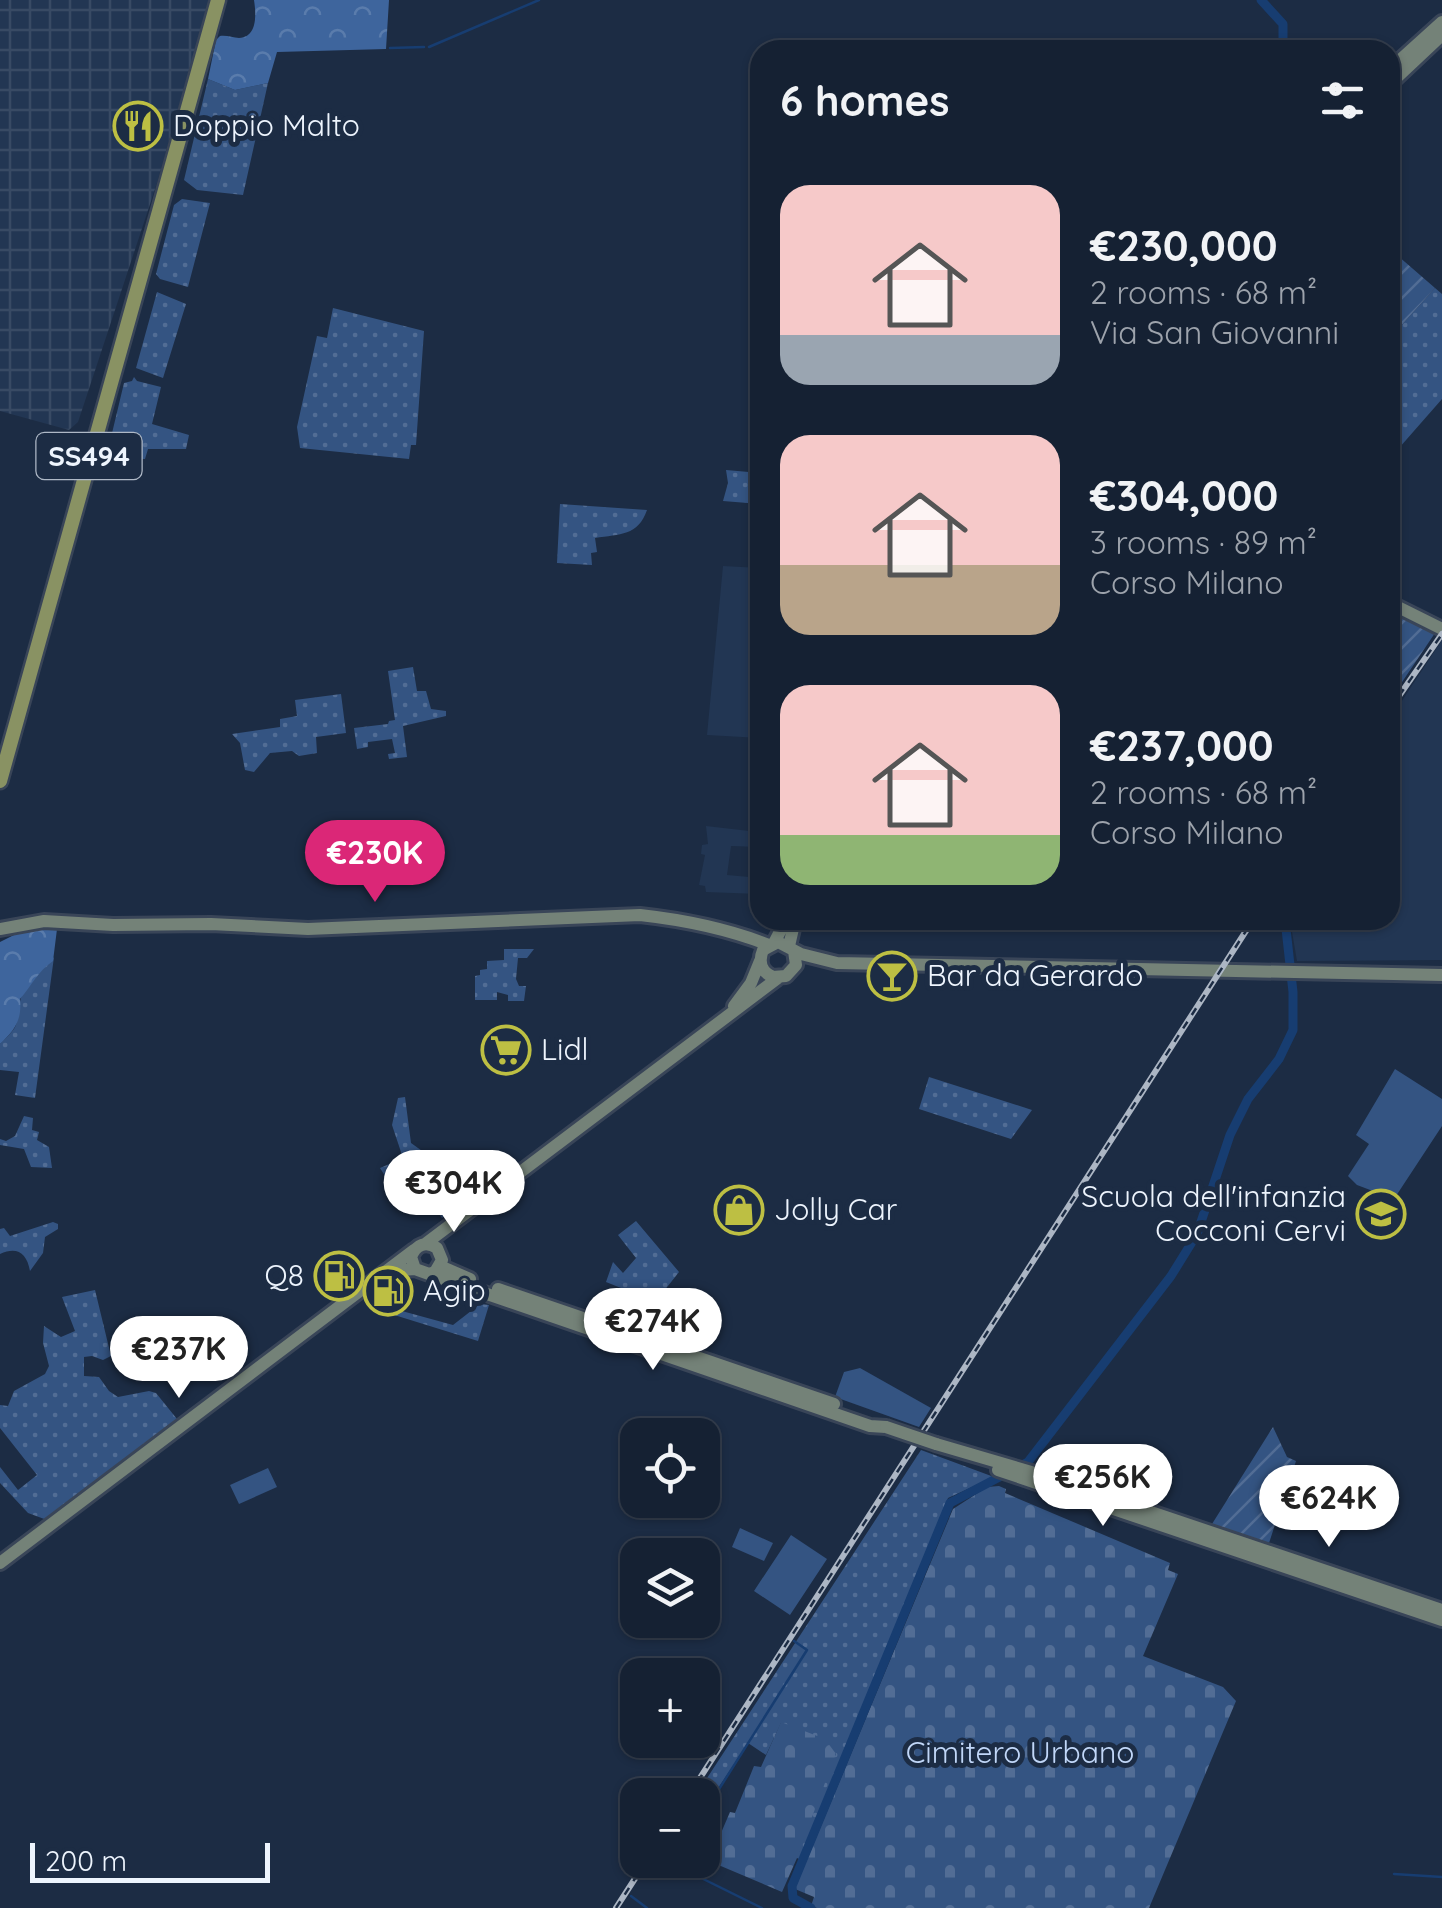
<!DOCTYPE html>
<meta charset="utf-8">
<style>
body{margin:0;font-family:Quicksand,sans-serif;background:#222e3f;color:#f1f3f6;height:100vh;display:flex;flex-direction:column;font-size:38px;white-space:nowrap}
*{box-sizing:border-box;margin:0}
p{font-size:32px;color:#9da3ac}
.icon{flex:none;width:55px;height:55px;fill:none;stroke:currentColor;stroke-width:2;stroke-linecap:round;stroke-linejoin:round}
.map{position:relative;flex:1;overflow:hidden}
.drawer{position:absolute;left:750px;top:40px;width:650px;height:890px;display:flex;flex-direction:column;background:#152133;border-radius:30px;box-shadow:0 2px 8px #0004,0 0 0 2px #343e4e}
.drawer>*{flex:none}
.tools{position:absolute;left:620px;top:1418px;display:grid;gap:20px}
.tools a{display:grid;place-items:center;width:100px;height:100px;border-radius:20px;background:#152133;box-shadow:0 2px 8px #0004,0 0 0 2px #343e4e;font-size:50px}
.scale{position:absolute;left:30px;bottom:25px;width:240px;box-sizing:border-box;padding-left:10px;border:5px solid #edf4fd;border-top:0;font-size:28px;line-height:35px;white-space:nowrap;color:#edf4fd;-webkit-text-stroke:8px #1c2c44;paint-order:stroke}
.price{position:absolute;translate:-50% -85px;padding:0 22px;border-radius:35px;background:#fff;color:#222;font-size:32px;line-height:65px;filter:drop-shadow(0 2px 5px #0008)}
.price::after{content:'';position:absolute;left:50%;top:60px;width:30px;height:22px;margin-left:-15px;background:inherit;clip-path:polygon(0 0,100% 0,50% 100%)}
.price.current{background:#db2777;color:#fff}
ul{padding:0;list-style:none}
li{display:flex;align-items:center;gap:30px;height:250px;padding:0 30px}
li span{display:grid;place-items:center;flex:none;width:280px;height:200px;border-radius:30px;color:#555}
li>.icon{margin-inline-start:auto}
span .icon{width:120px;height:120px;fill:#fffc;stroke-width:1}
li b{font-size:42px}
h2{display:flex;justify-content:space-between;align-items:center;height:120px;padding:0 30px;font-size:42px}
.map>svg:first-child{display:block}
.built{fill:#223653}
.industrial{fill:url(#industrial-grid)}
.grass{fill:url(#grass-dots)}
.forest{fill:url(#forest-crowns)}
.cemetery{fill:url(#cemetery-stones)}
.park{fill:#345482}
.garden{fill:url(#garden-furrows)}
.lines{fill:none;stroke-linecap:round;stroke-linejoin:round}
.stream{stroke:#173d71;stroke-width:2.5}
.canal{stroke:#173d71;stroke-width:9}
.secondary-casing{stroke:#394558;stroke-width:18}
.primary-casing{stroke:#394558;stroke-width:19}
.secondary{stroke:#748278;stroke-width:12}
.primary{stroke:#899263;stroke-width:14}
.rail-casing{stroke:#acb6c4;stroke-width:6}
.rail{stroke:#1c2c44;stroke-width:2.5;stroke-dasharray:8;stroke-linecap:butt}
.secondary-bridge-casing{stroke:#394558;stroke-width:18;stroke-linecap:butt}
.secondary-bridge{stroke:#748278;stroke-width:12}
.labels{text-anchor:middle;stroke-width:10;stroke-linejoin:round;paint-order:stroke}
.shield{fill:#1c2c44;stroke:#aeb8c6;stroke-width:2.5}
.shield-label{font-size:28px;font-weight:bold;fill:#edf4fd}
.poi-label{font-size:30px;fill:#edf4fd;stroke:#1c2c44;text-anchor:start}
.park-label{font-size:30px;fill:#c1d7f8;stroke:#1c2c44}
</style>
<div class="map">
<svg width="1442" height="1908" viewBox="0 0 1442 1908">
<defs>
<pattern id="industrial-grid" width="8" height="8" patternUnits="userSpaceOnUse" patternTransform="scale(2.5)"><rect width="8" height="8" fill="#223653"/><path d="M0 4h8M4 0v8" fill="none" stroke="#384a64"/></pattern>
<pattern id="grass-dots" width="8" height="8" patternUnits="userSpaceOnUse" patternTransform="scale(2.5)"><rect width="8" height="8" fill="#345482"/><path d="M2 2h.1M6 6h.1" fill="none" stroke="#526d95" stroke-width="1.8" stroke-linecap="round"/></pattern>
<pattern id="forest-crowns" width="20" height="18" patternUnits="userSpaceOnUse" patternTransform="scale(2.5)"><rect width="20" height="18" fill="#3e659d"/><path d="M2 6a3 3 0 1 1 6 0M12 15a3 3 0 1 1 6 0" fill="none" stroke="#5a7cac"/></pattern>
<pattern id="cemetery-stones" width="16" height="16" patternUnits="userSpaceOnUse" patternTransform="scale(2.5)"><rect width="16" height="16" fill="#345482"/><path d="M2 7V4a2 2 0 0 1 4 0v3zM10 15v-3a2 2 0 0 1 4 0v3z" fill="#526d95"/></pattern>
<pattern id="garden-furrows" width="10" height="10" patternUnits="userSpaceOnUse" patternTransform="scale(2.5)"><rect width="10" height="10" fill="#345482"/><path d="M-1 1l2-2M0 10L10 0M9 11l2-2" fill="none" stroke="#526d95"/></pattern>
</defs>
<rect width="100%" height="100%" fill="#1c2c44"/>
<path class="built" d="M723 566 760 568V738L707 735Z
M1442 640V960L1297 961 1290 920H1390V719Z
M706 826 758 832 760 847 731 846 727 875 760 878V894L706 892 705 886 699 885 705 855 701 854 702 845 708 844Z"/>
<path class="industrial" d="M0 0H209L157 183 78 422 69 430 0 411Z"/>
<path class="grass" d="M208 79 235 90 268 83 243 195 197 190 184 180Z
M182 199 210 203 188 287 160 279 156 274 174 205Z
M1435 288 1442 294V399L1392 456 1390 338Z
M157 292 186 304 163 378 136 368Z
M333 308 424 331 416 445H411L409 459 300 448 297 427 317 336 327 338Z
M134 377 137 381 161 387 152 424 189 435 186 449H148L145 459 117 458 108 450 124 383 132 381Z
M726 470 760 473V504L723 501 728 483Z
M560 504 647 510C638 536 620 534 595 538L597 552 591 553 592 565 557 563Z
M413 667 417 691H426L431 709 446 711V716L403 726 407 757 389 759 388 754 395 753 392 739 368 742V747L357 749 354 728 388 724 389 721 395 720 388 671Z
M341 694 346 733 316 737 317 753 299 756 292 751 270 753 254 772 245 770 240 743 232 734 280 727V719L297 716 295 700Z
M504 949H534L527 958H518L516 979 519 986H526L524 1001H508V995L497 992V1000H475V976L480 975V970L487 969V961L504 960Z
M54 957 35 1098 15 1095 19 1072 0 1070V1044C21 1024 15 1027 20 1002 23 984 44 969 54 957Z
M929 1077 1032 1110 1011 1139 919 1109Z
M405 1097 411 1143 425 1153 462 1203 442 1218 422 1192 404 1206 380 1168 403 1158 392 1125 398 1098Z
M24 1116 33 1118 32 1130 39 1132 37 1140 49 1147 52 1168 31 1167 24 1149 0 1145V1139L6 1141 15 1136Z
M636 1221 679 1272 649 1310 637 1295 631 1297 621 1291V1288L606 1282 613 1262 623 1273 636 1258 618 1235Z
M53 1222 58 1224V1229L45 1237 43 1253 30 1271C27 1253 17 1246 0 1254V1229L4 1228 10 1236Z
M95 1290 111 1356 103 1360 92 1356 84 1357V1376L99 1377 109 1391 118 1397 149 1391 156 1393 177 1419 47 1520 28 1513 0 1483V1467L18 1490 37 1475 0 1428V1405L8 1406 14 1391 45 1374 49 1366 43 1343 44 1326 61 1337 75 1331 62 1297Z
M369 1302 453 1325 480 1304 489 1305 478 1341 375 1309 368 1307Z
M921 1450 994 1477 948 1498 802 1853 798 1851 781 1723 766 1755 748 1743 703 1811 702 1795H696Z"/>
<path class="forest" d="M254 0H389L386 49 277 52 268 83 235 90 208 79 216 40 220 36C227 35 233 38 239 38 258 37 256 13 254 0Z
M54 927 57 929 53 961C37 972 33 984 20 999 22 1020 15 1030 0 1044V942L22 931Z"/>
<path class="cemetery" d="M999 1486 1006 1489 1005 1493 1170 1563 1168 1570 1178 1574 1143 1656 1223 1687 1236 1701 1149 1908H817L811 1906 814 1897 795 1889 806 1862 797 1858 782 1892 709 1861 730 1812 735 1813 754 1766 761 1767 781 1722 825 1739 836 1754 799 1851 809 1855 953 1509 987 1487Z"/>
<path class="park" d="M1395 1069 1442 1099V1126L1394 1199 1357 1185 1348 1176 1369 1144 1356 1135Z
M860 1368 931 1408 919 1427 835 1397 844 1372Z
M268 1468 277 1487 239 1504 230 1485Z
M740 1528 773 1543 764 1561 732 1547Z
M791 1535 827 1559 790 1615 754 1591Z"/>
<path class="garden" d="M1390 249 1435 288 1390 338Z
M1390 610 1435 633 1390 700Z
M1273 1427 1287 1457 1296 1461 1269 1543 1212 1524Z"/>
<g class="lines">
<path class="stream" d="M429 47 539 0
M390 48 424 47
M702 1816 807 1650 794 1641
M675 1860 673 1864 762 1908
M1394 1874 1442 1877
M631 1896 647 1908"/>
<path class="canal" d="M1261 0 1283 24V50
M811 1908 793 1898 792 1886 950 1503 1028 1462 1171 1276 1197 1234 1230 1135 1248 1099 1279 1059 1293 1030V992L1285 920"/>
<g class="secondary-casing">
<path id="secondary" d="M1390 69 1442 22
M1390 84 1442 35
M1390 603 1442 629
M0 929 44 921 113 925 211 924 308 929 640 915C685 920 726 928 769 945
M774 943 786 920
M789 946 795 920
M794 951 796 965 786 976 773 977C761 972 758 962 763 950L778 942 801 954 837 963 1442 975
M734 1006 751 983 760 961
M425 1244 778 978
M440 1266 470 1279
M388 1271 415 1269 429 1274 435 1272 442 1260 437 1248C426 1241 416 1244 411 1257L415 1269
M429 1274 870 1426 886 1427
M498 1289 834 1404
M936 1444 1038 1474 1442 1610
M998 1470 1442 1620
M0 1563 414 1250"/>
</g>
<g class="primary-casing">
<path id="primary" d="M0 781 218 0"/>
</g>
<use href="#secondary" class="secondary"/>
<use href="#primary" class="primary"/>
<g class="rail-casing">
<path id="rail" d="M1390 709 1442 634
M689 1795 1253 920
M616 1908 647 1860"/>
</g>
<use href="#rail" class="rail"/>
<g class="secondary-bridge-casing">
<path id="secondary-bridge" d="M886 1427 936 1444"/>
</g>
<use href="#secondary-bridge" class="secondary-bridge"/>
</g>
<defs>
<g id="restaurant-ring" transform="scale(2.5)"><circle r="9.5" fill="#1c2c44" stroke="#bdbf43" stroke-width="1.5"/><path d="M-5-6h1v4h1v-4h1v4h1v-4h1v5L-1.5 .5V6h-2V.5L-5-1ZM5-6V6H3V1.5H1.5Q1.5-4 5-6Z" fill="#bdbf43"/></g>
<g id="bar-ring" transform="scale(2.5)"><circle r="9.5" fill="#1c2c44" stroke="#bdbf43" stroke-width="1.5"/><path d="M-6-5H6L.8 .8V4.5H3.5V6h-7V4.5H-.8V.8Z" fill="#bdbf43"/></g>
<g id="supermarket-ring" transform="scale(2.5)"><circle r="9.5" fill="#1c2c44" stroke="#bdbf43" stroke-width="1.5"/><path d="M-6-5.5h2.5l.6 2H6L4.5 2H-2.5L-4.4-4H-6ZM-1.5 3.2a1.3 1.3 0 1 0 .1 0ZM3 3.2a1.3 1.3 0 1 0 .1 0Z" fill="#bdbf43"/></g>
<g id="shop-ring" transform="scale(2.5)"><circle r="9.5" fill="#1c2c44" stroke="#bdbf43" stroke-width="1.5"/><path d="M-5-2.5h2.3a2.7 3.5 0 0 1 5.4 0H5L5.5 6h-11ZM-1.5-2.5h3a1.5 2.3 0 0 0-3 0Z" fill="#bdbf43"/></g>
<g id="school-ring" transform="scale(2.5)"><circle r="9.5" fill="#1c2c44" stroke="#bdbf43" stroke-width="1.5"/><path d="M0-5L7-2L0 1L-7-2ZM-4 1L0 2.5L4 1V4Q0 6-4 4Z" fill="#bdbf43"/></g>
<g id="fuel-ring" transform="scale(2.5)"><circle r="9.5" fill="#1c2c44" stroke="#bdbf43" stroke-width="1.5"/><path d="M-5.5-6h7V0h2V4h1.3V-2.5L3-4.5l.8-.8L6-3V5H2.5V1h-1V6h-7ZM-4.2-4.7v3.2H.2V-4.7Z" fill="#bdbf43"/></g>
</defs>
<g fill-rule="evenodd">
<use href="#restaurant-ring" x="138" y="126"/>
<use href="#bar-ring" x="892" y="976"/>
<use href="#supermarket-ring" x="506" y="1050"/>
<use href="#shop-ring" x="739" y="1210"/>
<use href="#school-ring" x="1381" y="1214"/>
<use href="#fuel-ring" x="339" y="1276"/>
<use href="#fuel-ring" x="388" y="1291"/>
</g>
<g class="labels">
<rect class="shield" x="36.5" y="433" width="105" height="46" rx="8"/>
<g class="shield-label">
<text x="89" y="466">SS494</text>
</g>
<g class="poi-label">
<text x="173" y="136">Doppio Malto</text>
<text x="927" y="986">Bar da Gerardo</text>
<text x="541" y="1060">Lidl</text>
<text x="1346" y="1207" text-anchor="end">Scuola dell'infanzia<tspan x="1346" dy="34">Cocconi Cervi</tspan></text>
<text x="774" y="1220">Jolly Car</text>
<text x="304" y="1286" text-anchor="end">Q8</text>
<text x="423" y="1301">Agip</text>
</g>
<g class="park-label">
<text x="1020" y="1763">Cimitero Urbano</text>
</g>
</g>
</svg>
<div class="tools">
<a><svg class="icon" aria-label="locate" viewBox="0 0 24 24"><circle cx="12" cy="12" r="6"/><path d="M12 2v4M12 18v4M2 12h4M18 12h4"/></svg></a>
<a><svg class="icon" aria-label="layers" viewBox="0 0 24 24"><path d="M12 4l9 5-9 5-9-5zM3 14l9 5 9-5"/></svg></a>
<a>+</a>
<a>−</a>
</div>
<div class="scale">200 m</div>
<b class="price current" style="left:375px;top:905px">€230K</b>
<b class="price" style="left:454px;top:1235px">€304K</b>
<b class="price" style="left:653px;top:1373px">€274K</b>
<b class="price" style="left:179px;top:1401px">€237K</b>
<b class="price" style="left:1103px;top:1529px">€256K</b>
<b class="price" style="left:1329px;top:1550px">€624K</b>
<section class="drawer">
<h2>6 homes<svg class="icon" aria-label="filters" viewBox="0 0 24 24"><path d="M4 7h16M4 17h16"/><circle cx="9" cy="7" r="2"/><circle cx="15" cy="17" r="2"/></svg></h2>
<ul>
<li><span style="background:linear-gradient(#f6c9c9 75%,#9aa5b1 0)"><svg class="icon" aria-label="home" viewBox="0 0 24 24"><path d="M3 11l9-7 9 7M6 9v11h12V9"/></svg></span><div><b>€230,000</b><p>2 rooms · 68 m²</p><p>Via San Giovanni</p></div></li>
<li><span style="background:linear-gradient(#f6c9c9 65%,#b9a48a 0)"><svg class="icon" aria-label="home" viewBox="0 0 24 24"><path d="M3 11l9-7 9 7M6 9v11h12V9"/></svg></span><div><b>€304,000</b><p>3 rooms · 89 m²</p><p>Corso Milano</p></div></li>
<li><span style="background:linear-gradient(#f6c9c9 75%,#8fb573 0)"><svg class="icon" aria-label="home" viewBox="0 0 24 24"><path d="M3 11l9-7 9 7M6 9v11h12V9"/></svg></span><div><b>€237,000</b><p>2 rooms · 68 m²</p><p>Corso Milano</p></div></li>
</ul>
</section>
</div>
